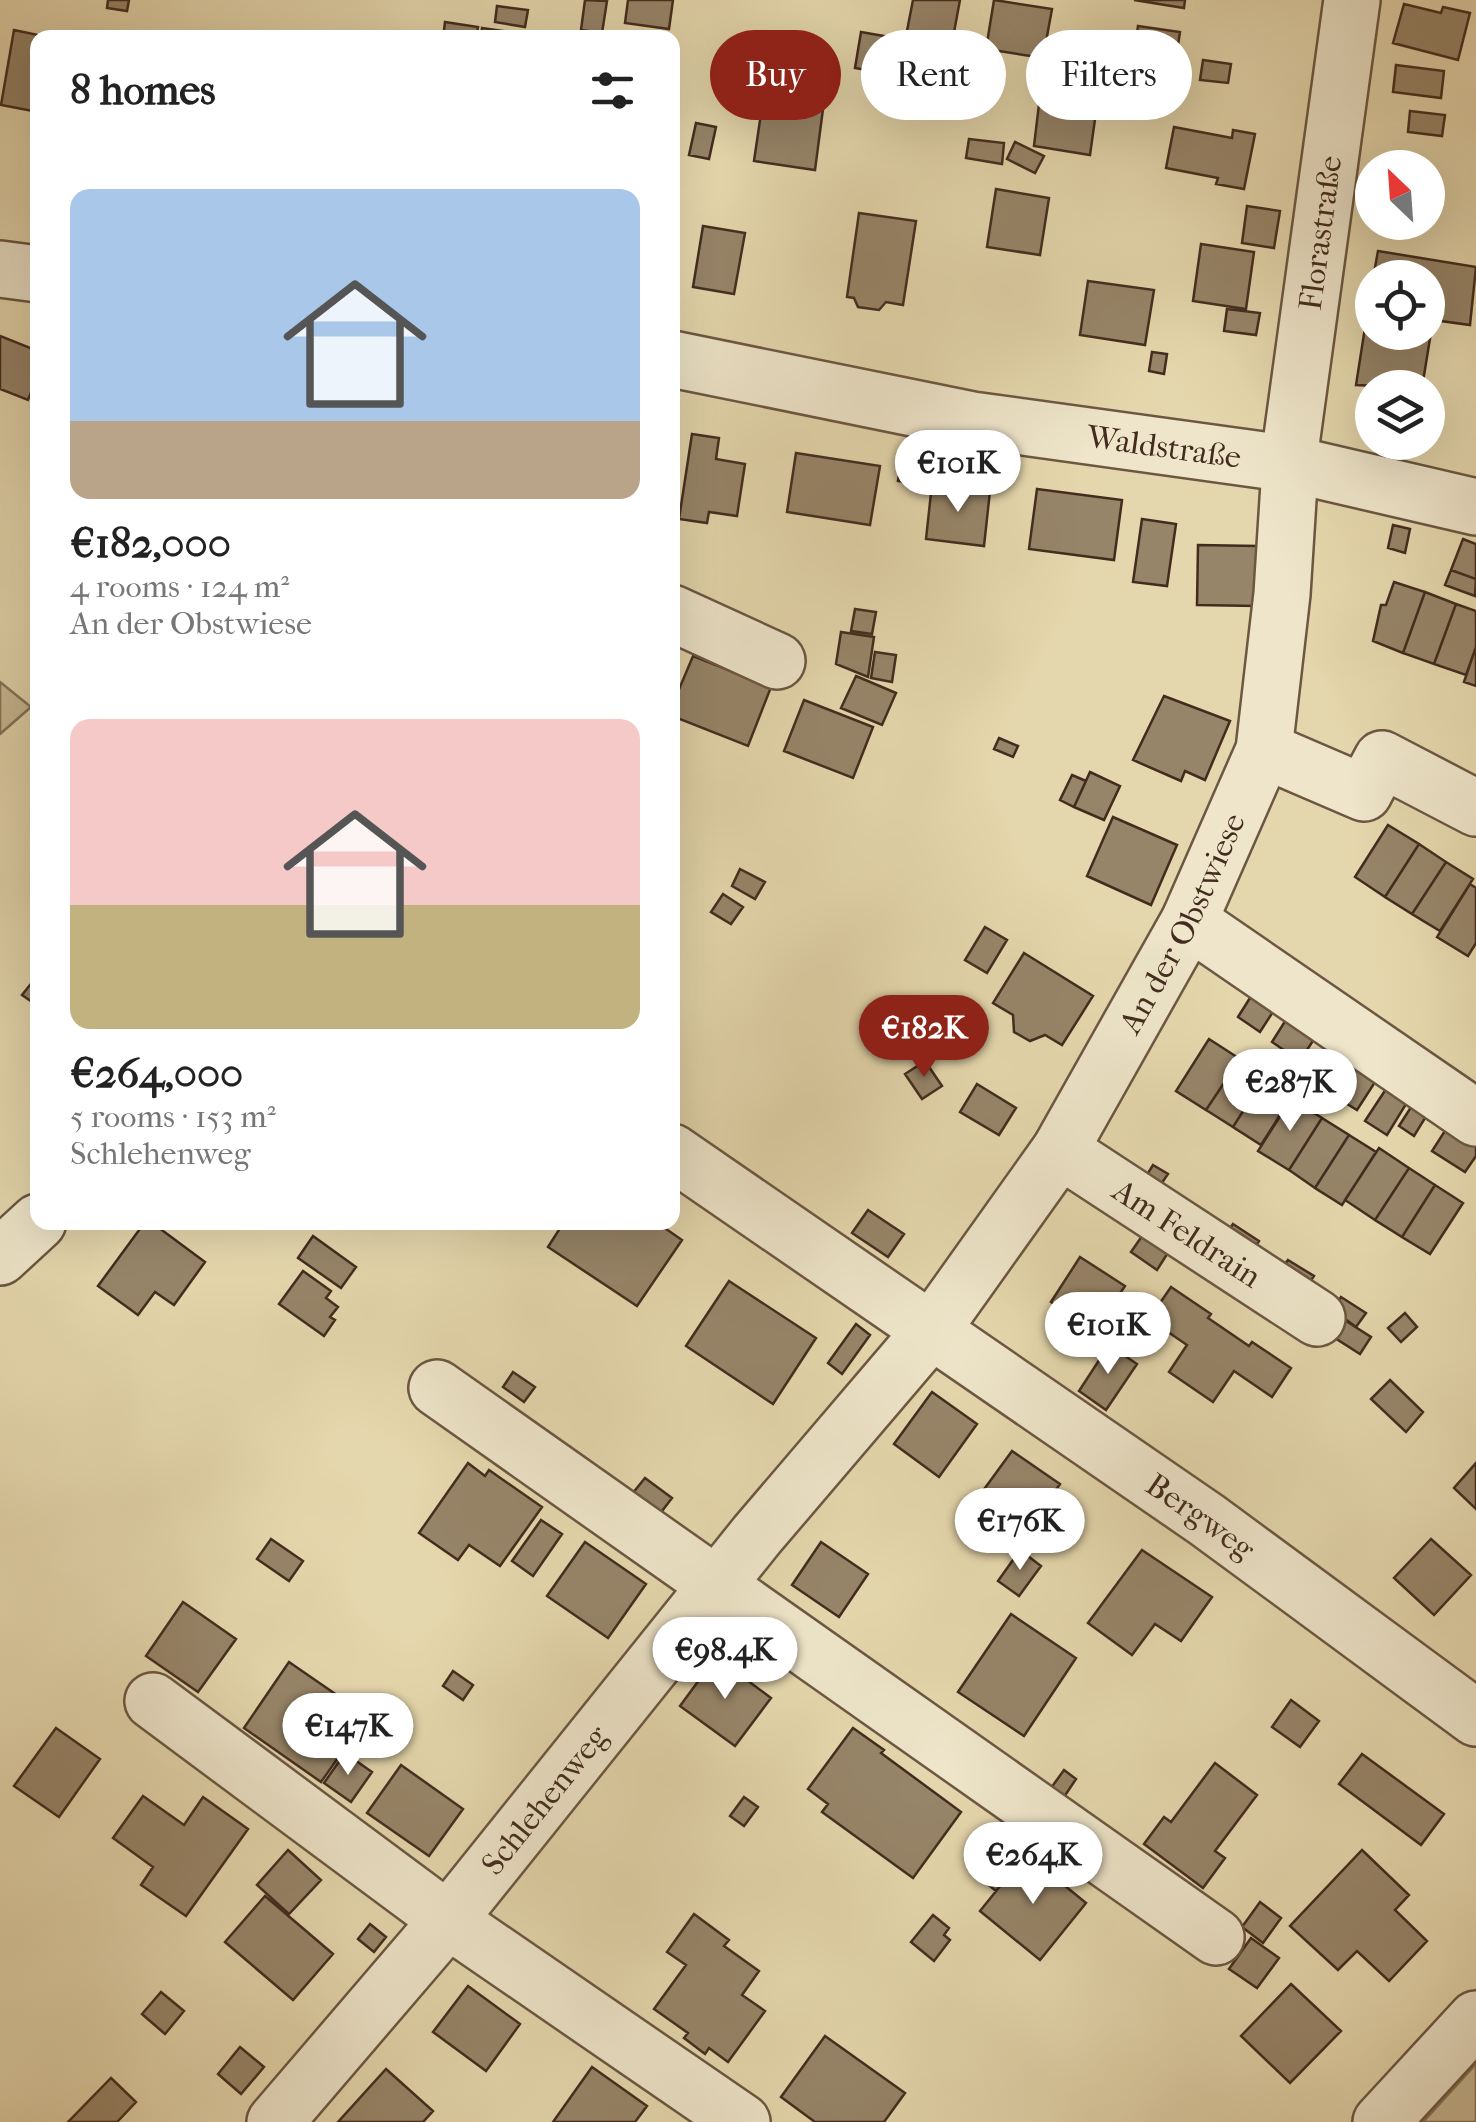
<!DOCTYPE html>
<meta charset="utf-8">
<style>
body{margin:0;font-family:"IM FELL French Canon",serif;background:#f2f2f2;color:#222;height:100vh;display:flex;flex-direction:column;font-size:38px;white-space:nowrap}
*{box-sizing:border-box;margin:0}
p{font-size:32px;color:#767676}
.icon{flex:none;width:55px;height:55px;fill:none;stroke:currentColor;stroke-width:2;stroke-linecap:round;stroke-linejoin:round}
.map{position:relative;flex:1;overflow:hidden}
.sheet{position:absolute;left:30px;top:30px;width:650px;height:1200px;display:flex;flex-direction:column;background:#fff;border-radius:20px;box-shadow:0 10px 40px #0002}
.sheet>*{flex:none}
.hud{position:absolute;left:710px;top:30px;width:615px;height:90px;display:flex;gap:20px}
.needle{width:65px;rotate:335deg}
.controls{position:absolute;left:1355px;top:150px;display:grid;gap:20px}
.controls a{display:grid;place-items:center;width:90px;height:90px;border-radius:50%;background:#fff;box-shadow:0 10px 40px #0002;font-size:50px}
.price{position:absolute;translate:-50% -85px;padding:0 22px;border-radius:35px;background:#fff;color:#222;font-size:32px;line-height:65px;filter:drop-shadow(0 2px 5px #0008)}
.price::after{content:'';position:absolute;left:50%;top:60px;width:30px;height:22px;margin-left:-15px;background:inherit;clip-path:polygon(0 0,100% 0,50% 100%)}
.price.active{background:#8f2418;color:#fff}
ul{padding:0;list-style:none}
li{display:grid;align-content:center;gap:20px;height:530px;padding:0 40px}
li span{display:grid;place-items:center;height:310px;border-radius:20px;color:#555}
li>.icon{margin-inline-start:auto}
span .icon{width:180px;height:180px;fill:#fffc;stroke-width:1}
li b{font-size:42px}
h2{display:flex;justify-content:space-between;align-items:center;height:120px;padding:0 40px;font-size:42px}
.chip{padding:0 35px;border-radius:45px;background:#fff;box-shadow:0 10px 40px #0002;font-size:35px;line-height:90px}
.chip.active{background:#8f2418;color:#fff}
.map>svg:first-child{display:block}
.green{fill:#c9ba95;stroke:#86735a;stroke-width:2.5}
.building{fill:#978569;stroke:#432c1f;stroke-width:2.5}
.lines{fill:none;stroke-linecap:round;stroke-linejoin:round}
.minor-casing{stroke:#6c5742;stroke-width:60}
.minor{stroke:#eee5ca;stroke-width:55}
.labels{text-anchor:middle;stroke-width:10;stroke-linejoin:round;paint-order:stroke}
.street-label{font-size:32px;fill:#432c1f;stroke:#eee5ca}
</style>
<div class="map">
<svg width="1476" height="2122" viewBox="0 0 1476 2122">
<rect width="100%" height="100%" fill="#e5d7ad"/>
<filter id="stains"><feTurbulence type="fractalNoise" baseFrequency=".002" numOctaves="4"/><feColorMatrix values="0 0 0 0 .2 0 0 0 0 .09 0 0 0 0 .02 0 0 0 .5 -.17"/></filter>
<radialGradient id="worn" r=".72"><stop offset=".6" stop-color="#630" stop-opacity="0"/><stop offset="1" stop-color="#630" stop-opacity=".3"/></radialGradient>
<path class="green" d="M0 682 31 707 0 734Z
M1476 2064V2122H1423Z"/>
<path class="building" d="M108 0H129L127 11 107 8Z
M585 0 607 1 602 33 581 30Z
M628 0H673L669 29 625 23Z
M913 0H960L952 43 906 36Z
M994 0 1052 9 1043 58 986 49Z
M1134 0H1185L1184 8Z
M1404 4 1441 13 1443 7 1470 13 1458 60 1393 43Z
M497 6 528 10 525 27 495 22Z
M445 22 478 27 476 38H443Z
M1138 26 1180 32 1177 52 1135 47Z
M482 28 525 34V38H481Z
M14 30 52 38H38V112L1 105Z
M861 32 907 40 900 76 855 68Z
M1082 50 1104 52 1096 112 1058 107 1063 72 1078 74Z
M723 57 752 61 749 86 720 82Z
M1203 60 1231 64 1228 83 1200 80Z
M1103 62 1121 64 1114 115 1096 112Z
M1396 65 1444 71 1441 98 1393 92Z
M763 100 823 109 815 170 754 161Z
M1039 104 1096 112 1090 155 1034 146Z
M1410 111 1445 115 1442 136 1408 132Z
M696 123 716 127 709 159 689 155Z
M1174 127 1232 138 1233 130 1255 134 1244 189 1216 184 1218 178 1166 168Z
M969 139 1004 143 1002 164 966 158Z
M1015 142 1044 156 1035 173 1007 159Z
M996 189 1049 198 1040 255 987 247Z
M1247 206 1280 211 1274 248 1242 243Z
M859 213 916 221 903 305 886 302 879 310 858 307 854 298 847 297Z
M703 226 745 233 734 294 693 287Z
M1201 244 1254 252 1246 309 1193 301Z
M1378 251 1476 267 1470 325 1433 320 1422 388 1356 385 1372 283V332H1428V278H1373Z
M1088 281 1154 290 1145 345 1080 335Z
M1227 309 1260 313 1256 335 1224 331Z
M0 336 38 351V375L28 400 0 389Z
M1152 352 1167 354 1164 374 1149 371Z
M692 434 719 438 716 459 745 464 737 516 709 512 707 523 679 519Z
M903 448 933 453 929 485 898 481Z
M796 453 880 466 870 525 787 512Z
M932 484 990 491 984 546 926 539Z
M1037 489 1122 500 1114 560 1029 549Z
M1142 519 1176 524 1167 586 1133 582Z
M1393 525 1410 529 1405 553 1388 548Z
M1463 539 1476 544V579L1451 570Z
M1198 545 1258 546 1257 606 1197 605Z
M1451 570 1476 579 1475 596 1445 585Z
M1394 582 1425 592 1403 653 1373 641 1381 605H1386Z
M1425 592 1456 604 1434 664 1403 653Z
M1456 604 1476 611V647L1466 675 1434 664Z
M855 609 876 612 872 634 851 631Z
M841 632 874 637 868 677 836 664Z
M1476 647V686L1464 682Z
M875 652 896 655 892 682 871 678Z
M693 656 771 687 748 746 672 716V706Z
M856 676 896 693 882 725 841 708Z
M1164 696 1230 721 1205 780 1185 771 1181 781 1133 760Z
M804 700 873 727 853 778 784 751Z
M999 738 1018 746 1013 757 994 749Z
M1090 772 1120 786 1104 820 1074 807Z
M1072 775 1086 781 1074 807 1060 800Z
M1113 817 1177 845 1151 905 1087 876Z
M1388 825 1419 844 1385 897 1355 877Z
M1419 844 1446 862 1412 914 1385 897Z
M1446 862 1473 879 1440 931 1412 914Z
M740 869 765 882 755 899 732 886Z
M1470 884 1476 888V943L1468 956 1437 937Z
M723 894 743 907 731 924 711 912Z
M985 927 1007 940 987 973 965 960Z
M1024 953 1093 996 1062 1045 1045 1035 1030 1041 1014 1032 1013 1015 993 1003Z
M38 975V1006L22 995Z
M1255 990 1278 1004 1260 1032 1238 1017Z
M1289 1015 1318 1033 1300 1061 1272 1042Z
M1209 1039 1240 1059 1206 1110 1176 1091Z
M1240 1059 1266 1075 1233 1127 1206 1110Z
M925 1061 942 1086 922 1099 905 1074Z
M1358 1063 1379 1076 1357 1110 1336 1097Z
M1266 1075 1294 1093 1261 1145 1233 1127Z
M1390 1083 1411 1096 1387 1135 1365 1121Z
M977 1084 1016 1108 999 1135 960 1112Z
M1291 1099 1322 1118 1289 1170 1258 1151Z
M1415 1101 1430 1110 1414 1136 1399 1126Z
M1322 1118 1349 1135 1315 1188 1289 1170Z
M1450 1123 1476 1140V1156L1465 1172 1432 1151Z
M1349 1135 1376 1152 1342 1205 1315 1188Z
M1379 1148 1409 1168 1375 1220 1345 1200Z
M1153 1165 1168 1174 1157 1190 1143 1181Z
M1409 1168 1435 1185 1402 1237 1375 1220Z
M1435 1185 1463 1203 1430 1254 1402 1237Z
M868 1210 904 1234 888 1257 852 1233Z
M145 1222H151L205 1262 174 1305 155 1292 138 1315 98 1286Z
M564 1222H656L682 1240 637 1306 548 1247Z
M1233 1224 1259 1241 1250 1254 1224 1237Z
M1147 1229 1173 1245 1157 1270 1131 1252Z
M313 1236 356 1267 341 1288 298 1258Z
M1080 1257 1125 1286 1094 1331 1051 1302Z
M1288 1260 1314 1276 1304 1291 1278 1273Z
M303 1271 331 1291 326 1298 338 1307 330 1317 335 1320 324 1336 279 1304Z
M729 1281 816 1338 773 1404 686 1346Z
M1171 1287 1211 1314 1208 1318 1249 1346 1252 1342 1291 1368 1272 1397 1234 1371 1213 1402 1169 1372 1187 1345 1149 1319Z
M1341 1297 1366 1313 1356 1327 1333 1310Z
M1405 1313 1417 1327 1401 1342 1388 1328Z
M1346 1321 1371 1337 1360 1354 1335 1338Z
M856 1324 870 1335 842 1374 828 1363Z
M1109 1345 1137 1364 1106 1410 1079 1391Z
M513 1372 535 1387 524 1402 503 1387Z
M1390 1380 1423 1412 1406 1432 1371 1399Z
M932 1392 977 1424 939 1477 894 1444Z
M1012 1451 1060 1484 1026 1533 977 1499Z
M468 1463 485 1476 489 1470 542 1507 500 1566 469 1545 458 1560 419 1533Z
M1476 1463V1509L1454 1488Z
M645 1478 672 1498 659 1515 632 1494Z
M541 1520 562 1534 533 1576 512 1561Z
M271 1539 303 1561 289 1581 257 1559Z
M1431 1539 1471 1575 1434 1615 1394 1578Z
M585 1542 646 1584 608 1638 547 1596Z
M821 1542 868 1574 839 1617 792 1585Z
M1020 1550 1041 1566 1019 1596 998 1581Z
M1142 1550 1212 1597 1181 1641 1155 1624 1132 1655 1088 1623Z
M183 1602 236 1639 198 1692 146 1656Z
M1011 1614 1076 1658 1024 1736 958 1692Z
M716 1657 771 1698 735 1746 680 1706Z
M289 1662 347 1702 341 1710 362 1724 321 1782 244 1728Z
M453 1671 473 1685 463 1700 443 1686Z
M1291 1700 1319 1721 1300 1747 1272 1727Z
M56 1728 100 1759 59 1817 14 1786Z
M853 1728 884 1750 881 1753 961 1812 913 1878 822 1812 828 1804 808 1789Z
M345 1753 372 1772 351 1802 324 1783Z
M1362 1754 1444 1814 1421 1845 1339 1784Z
M1215 1763 1257 1795 1215 1851 1225 1858 1203 1888 1144 1844 1164 1817 1171 1822Z
M401 1765 463 1809 429 1856 367 1813Z
M1064 1770 1076 1779 1064 1797 1051 1788Z
M143 1796 184 1825 203 1797 248 1829 186 1916 141 1885 153 1867 113 1838Z
M744 1797 758 1807 744 1826 730 1816Z
M1000 1832 1026 1854 996 1891 969 1869Z
M288 1850 321 1880 289 1914 257 1885Z
M1362 1850 1409 1895 1395 1910 1427 1941 1389 1981 1357 1951 1338 1970 1290 1926Z
M1026 1854 1086 1903 1040 1960 980 1911Z
M265 1896 333 1954 293 2000 225 1942Z
M1260 1902 1281 1918 1263 1943 1242 1927Z
M694 1914 729 1940 724 1946 759 1971 742 1995 765 2011 728 2062 709 2048 705 2054 684 2038 688 2033 654 2009 686 1965 667 1952Z
M933 1915 949 1928 944 1935 950 1940 934 1961 911 1942Z
M370 1924 386 1937 374 1952 358 1939Z
M1251 1938 1279 1958 1257 1988 1229 1969Z
M1291 1984 1341 2031 1290 2083 1241 2036Z
M468 1986 520 2024 486 2071 433 2032Z
M161 1992 184 2011 165 2034 142 2014Z
M825 2036 905 2093 884 2122H815L781 2097Z
M240 2047 264 2067 241 2094 218 2074Z
M592 2067 647 2106 635 2122H553Z
M386 2069 433 2111 423 2122H338Z
M111 2078 136 2102 117 2122H68Z"/>
<g class="lines">
<g class="minor-casing">
<g id="minor">
<path d="M0 269 38 274"/>
<path id="s1" d="M672 359 972 420 1291 464 1476 507"/>
<path d="M672 613 777 661"/>
<path d="M1264 750 1364 793 1382 759 1476 808"/>
<path d="M1189 921 1476 1118"/>
<path id="s2" d="M1060 1150 1317 1318"/>
<path id="s3" d="M672 1152 1207 1520 1476 1718"/>
<path d="M0 1257 38 1222"/>
<path d="M437 1388 1216 1937"/>
<path d="M153 1701 448 1920 742 2122"/>
<path id="s4" d="M275 2122 448 1920 757 1535 931 1331 1060 1150 1189 921 1264 750 1282 594 1292 437 1352 0"/>
<path d="M1381 2122 1476 2019"/>
</g>
</g>
<use href="#minor" class="minor"/>
</g>
<g class="labels">
<g class="street-label">
<text dy="11" stroke="none"><textPath href="#s4" startOffset="2220">Florastraße</textPath></text>
<text dy="11" stroke="none"><textPath href="#s1" startOffset="500">Waldstraße</textPath></text>
<text dy="11" stroke="none"><textPath href="#s4" startOffset="1508">An der Obstwiese</textPath></text>
<text dy="11" stroke="none"><textPath href="#s2" startOffset="152">Am Feldrain</textPath></text>
<text dy="11" stroke="none"><textPath href="#s3" startOffset="642">Bergweg</textPath></text>
<text dy="11" stroke="none"><textPath href="#s4" startOffset="420">Schlehenweg</textPath></text>
</g>
</g>
<rect width="100%" height="100%" filter="url(#stains)"/>
<rect width="100%" height="100%" fill="url(#worn)"/>
</svg>
<div class="controls">
<a><svg class="needle" viewBox="-14 -14 28 28"><path d="M0-13l5 13h-10z" fill="#e53935"/><path d="M0 13l5-13h-10z" fill="#767676"/></svg></a>
<a><svg class="icon" aria-label="locate" viewBox="0 0 24 24"><circle cx="12" cy="12" r="6"/><path d="M12 2v4M12 18v4M2 12h4M18 12h4"/></svg></a>
<a><svg class="icon" aria-label="layers" viewBox="0 0 24 24"><path d="M12 4l9 5-9 5-9-5zM3 14l9 5 9-5"/></svg></a>
</div>
<b class="price" style="left:958px;top:515px">€101K</b>
<b class="price active" style="left:924px;top:1080px">€182K</b>
<b class="price" style="left:1290px;top:1134px">€287K</b>
<b class="price" style="left:1108px;top:1377px">€101K</b>
<b class="price" style="left:1020px;top:1573px">€176K</b>
<b class="price" style="left:725px;top:1702px">€98.4K</b>
<b class="price" style="left:348px;top:1778px">€147K</b>
<b class="price" style="left:1033px;top:1907px">€264K</b>
<div class="hud">
<a class="chip active">Buy</a>
<a class="chip">Rent</a>
<a class="chip">Filters</a>
</div>
<section class="sheet">
<h2>8 homes<svg class="icon" aria-label="filters" viewBox="0 0 24 24"><path d="M4 7h16M4 17h16"/><circle cx="9" cy="7" r="2"/><circle cx="15" cy="17" r="2"/></svg></h2>
<ul>
<li><span style="background:linear-gradient(#a9c7e8 75%,#b9a48a 0)"><svg class="icon" aria-label="home" viewBox="0 0 24 24"><path d="M3 11l9-7 9 7M6 9v11h12V9"/></svg></span><div><b>€182,000</b><p>4 rooms · 124 m²</p><p>An der Obstwiese</p></div></li>
<li><span style="background:linear-gradient(#f6c9c9 60%,#c2b280 0)"><svg class="icon" aria-label="home" viewBox="0 0 24 24"><path d="M3 11l9-7 9 7M6 9v11h12V9"/></svg></span><div><b>€264,000</b><p>5 rooms · 153 m²</p><p>Schlehenweg</p></div></li>
</ul>
</section>
</div>
